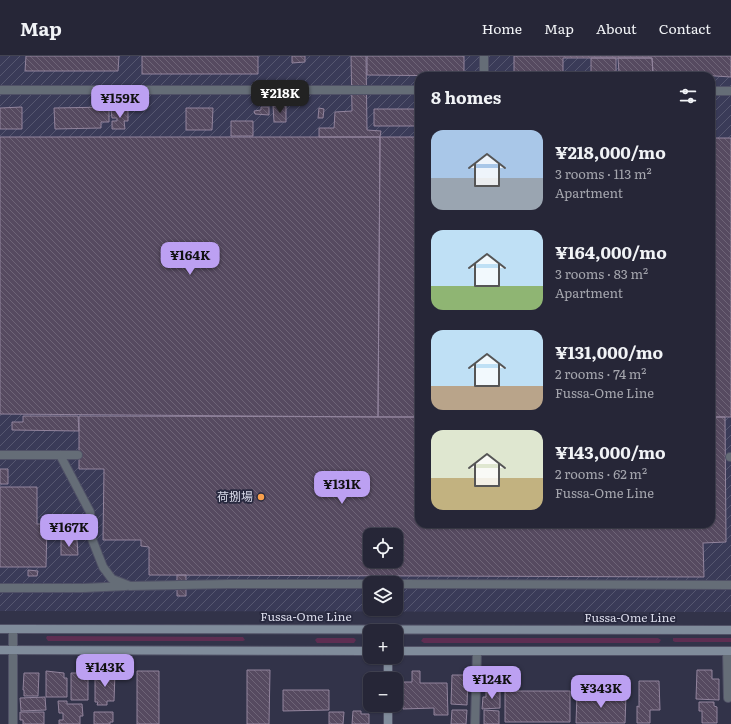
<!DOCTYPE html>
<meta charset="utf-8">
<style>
body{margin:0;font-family:Literata,"Noto Sans JP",serif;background:#2e2e3f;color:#f1f3f6;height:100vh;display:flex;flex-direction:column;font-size:15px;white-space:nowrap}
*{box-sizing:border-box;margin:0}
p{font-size:13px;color:#a4a5ad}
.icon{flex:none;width:22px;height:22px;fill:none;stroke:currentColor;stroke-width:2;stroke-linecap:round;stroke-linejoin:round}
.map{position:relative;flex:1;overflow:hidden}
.panel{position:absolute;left:415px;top:16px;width:300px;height:456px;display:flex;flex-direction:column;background:#262637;border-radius:12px;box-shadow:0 1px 3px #0004,0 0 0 1px #424352}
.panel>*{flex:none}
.fabs{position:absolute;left:363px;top:472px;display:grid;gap:8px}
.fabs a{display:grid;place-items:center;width:40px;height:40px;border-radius:8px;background:#262637;box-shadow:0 1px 3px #0004,0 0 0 1px #424352;font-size:20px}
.price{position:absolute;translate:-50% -34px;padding:0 9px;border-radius:8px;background:#bca0f2;color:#111;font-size:13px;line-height:26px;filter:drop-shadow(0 1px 2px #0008)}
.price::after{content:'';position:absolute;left:50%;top:24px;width:12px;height:9px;margin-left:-6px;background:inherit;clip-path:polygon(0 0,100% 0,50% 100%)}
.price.active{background:#222;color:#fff}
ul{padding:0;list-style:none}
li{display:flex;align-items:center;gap:12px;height:100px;padding:0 16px}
li span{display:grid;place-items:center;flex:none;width:112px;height:80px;border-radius:12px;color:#555}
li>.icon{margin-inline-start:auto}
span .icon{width:48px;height:48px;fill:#fffc;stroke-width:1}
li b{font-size:17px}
h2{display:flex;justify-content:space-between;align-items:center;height:48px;padding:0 16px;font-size:17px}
header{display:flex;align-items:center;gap:24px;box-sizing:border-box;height:56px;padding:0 20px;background:#262637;border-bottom:1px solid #424352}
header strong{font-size:19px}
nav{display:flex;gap:22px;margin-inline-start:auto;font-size:14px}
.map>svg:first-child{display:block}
.industrial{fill:url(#industrial-furrows);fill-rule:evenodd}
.grass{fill:#5e2e52}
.building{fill:url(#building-back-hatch);stroke:#92849d;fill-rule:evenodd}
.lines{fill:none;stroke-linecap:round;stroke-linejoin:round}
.lane-casing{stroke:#505166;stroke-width:10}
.street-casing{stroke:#505166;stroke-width:10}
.secondary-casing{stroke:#505166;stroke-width:10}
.lane{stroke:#656d77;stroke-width:8}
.street{stroke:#656d77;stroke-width:8}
.secondary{stroke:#808c9b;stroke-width:8}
.poi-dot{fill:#f9a04c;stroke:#28293f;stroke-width:1.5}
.labels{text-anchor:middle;stroke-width:3.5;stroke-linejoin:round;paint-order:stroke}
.poi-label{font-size:12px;fill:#d9dae9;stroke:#28293f;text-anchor:end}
.street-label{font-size:12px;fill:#d9dae9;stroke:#28293f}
</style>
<header>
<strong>Map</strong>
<nav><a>Home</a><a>Map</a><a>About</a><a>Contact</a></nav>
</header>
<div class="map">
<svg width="731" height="668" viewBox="0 0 731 668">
<defs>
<pattern id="industrial-furrows" width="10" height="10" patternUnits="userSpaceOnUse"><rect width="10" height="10" fill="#3a3b58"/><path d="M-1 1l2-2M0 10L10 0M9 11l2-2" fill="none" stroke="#565770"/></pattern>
<pattern id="building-back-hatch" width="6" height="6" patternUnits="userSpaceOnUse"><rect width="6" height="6" fill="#564a60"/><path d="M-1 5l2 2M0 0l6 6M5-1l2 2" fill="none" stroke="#6e6477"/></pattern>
</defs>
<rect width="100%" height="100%" fill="#323349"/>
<path class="industrial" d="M0 0H731V556L0 555ZM419 20H711V468H419ZM370 479H396V505H370ZM370 527H396V553H370Z"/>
<path class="grass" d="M47 580 243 581 245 584 243 585H48L46 582Z
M317 582H354L356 584 354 587H317L315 584Z
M423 582H658L661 584 659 587H424L421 585Z
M673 582H731V586H675L673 585Z"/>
<path class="building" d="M26 0H119L118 15H25Z
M142 0H258V18H142Z
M292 0H305V6L292 7Z
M351 0H366L367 74 381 75 380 81H319V72H334L335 56 352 55Z
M367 0H464V20L367 19Z
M514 0H731V21L653 16 652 2H563V16H514Z
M591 2H616V20H591Z
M618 2H652L653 19 619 17Z
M273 50H286V66H274Z
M22 51V73H0V52Z
M109 51V66H101V72L55 73 54 52Z
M261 51H269V59L255 58 254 55 261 54Z
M186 52H213L212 74H186Z
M319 52 324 53 323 62H318Z
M128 53V65H124L125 73H112V65H117V62H112L111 54Z
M374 53H419V70H374Z
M231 65H253V80H231Z
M0 81H380L378 361 0 358Z
M380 81H419V361H378Z
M711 82H731V361H711Z
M23 360H78L79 375 12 374V366H23Z
M79 360 419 361V468H711V361H725L726 486 703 487 704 521 149 519V491L141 490V484H103L104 413H79ZM370 479H396V505H370Z
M0 413H8V428H0Z
M0 431H37V468H47L46 511H0Z
M61 484H77L78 499H61Z
M28 514 38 515 37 520H28Z
M177 519H186V540H177Z
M488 613H501V632H483V619H488Z
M247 614H270L269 668H247Z
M697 614H712V623H719V644L696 643Z
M46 615 64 617V622H67V641H46Z
M137 615H159V668H137Z
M412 615H420V627H447L448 659H434V652L403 653V626H412Z
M24 617H39L38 640H24V634H23Z
M71 617H88V644H71Z
M95 617H115L114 645H107V649H97L98 646H95Z
M452 619H468L467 649 451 648Z
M639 625H659L660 654H650V667H637V650L639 651Z
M283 634H329V654L283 655Z
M500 634V652L482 653 483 641H486V635Z
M505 635H570V666H505Z
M577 638 626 639 625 667H576Z
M45 641 46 654 21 655 20 642Z
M58 645H67V648H82L83 660H80V668H59V664H63V657H59Z
M699 646H714V650L717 651V667H702V655H699Z
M452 654H467L466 668H451Z
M484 654 499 655V668H484Z
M353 655H361V658H369V668H352Z
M20 656H44V668H23V664H20Z
M94 656H113V666H110V668H94Z
M329 656H344L343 668H329Z"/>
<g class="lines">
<g class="lane-casing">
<path id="lane" d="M484 20V0
M0 34H419
M711 35H731
M0 399H78
M60 399 90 456 92 483 103 511 112 523 130 530 229 528H370
M730 401H731
M396 528 731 529
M0 532H84L126 530
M727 595 728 642
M475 668 477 596"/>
</g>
<g class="street-casing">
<path id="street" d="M13 573V668"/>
</g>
<g class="secondary-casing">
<path id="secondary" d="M0 573 731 574
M0 594 370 595
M396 595H731
M388 623V601
M388 668V649"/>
</g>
<use href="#lane" class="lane"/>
<use href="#street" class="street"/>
<use href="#secondary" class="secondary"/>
</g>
<circle class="poi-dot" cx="261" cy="441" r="4"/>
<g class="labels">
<g class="poi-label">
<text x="253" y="445">荷捌場</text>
</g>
<g class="street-label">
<text x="306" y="565">Fussa-Ome Line</text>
<text x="630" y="566">Fussa-Ome Line</text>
</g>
</g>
</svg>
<div class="fabs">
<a><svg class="icon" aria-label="locate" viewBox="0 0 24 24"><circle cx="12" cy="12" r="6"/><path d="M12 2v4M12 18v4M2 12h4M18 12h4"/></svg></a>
<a><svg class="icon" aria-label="layers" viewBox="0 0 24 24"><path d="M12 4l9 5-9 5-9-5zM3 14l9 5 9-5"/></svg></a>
<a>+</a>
<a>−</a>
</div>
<b class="price active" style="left:280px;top:58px">¥218K</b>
<b class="price" style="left:120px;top:63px">¥159K</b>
<b class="price" style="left:190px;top:220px">¥164K</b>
<b class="price" style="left:342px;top:449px">¥131K</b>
<b class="price" style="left:69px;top:492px">¥167K</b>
<b class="price" style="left:105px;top:632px">¥143K</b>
<b class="price" style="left:492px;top:644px">¥124K</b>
<b class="price" style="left:601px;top:653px">¥343K</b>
<section class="panel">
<h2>8 homes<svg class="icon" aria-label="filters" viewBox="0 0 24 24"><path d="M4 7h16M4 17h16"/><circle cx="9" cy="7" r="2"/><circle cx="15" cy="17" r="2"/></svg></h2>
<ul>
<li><span style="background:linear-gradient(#a9c7e8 60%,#9aa5b1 0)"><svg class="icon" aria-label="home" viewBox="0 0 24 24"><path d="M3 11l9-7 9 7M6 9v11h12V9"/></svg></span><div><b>¥218,000/mo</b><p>3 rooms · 113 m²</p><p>Apartment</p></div></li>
<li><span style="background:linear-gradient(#bfe0f5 70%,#8fb573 0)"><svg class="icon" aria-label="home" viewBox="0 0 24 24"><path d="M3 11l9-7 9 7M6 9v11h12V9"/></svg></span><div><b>¥164,000/mo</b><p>3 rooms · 83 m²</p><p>Apartment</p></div></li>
<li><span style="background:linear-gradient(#bfe0f5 70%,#b9a48a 0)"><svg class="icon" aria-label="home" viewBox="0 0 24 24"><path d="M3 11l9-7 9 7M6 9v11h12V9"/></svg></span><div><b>¥131,000/mo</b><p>2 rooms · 74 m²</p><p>Fussa-Ome Line</p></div></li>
<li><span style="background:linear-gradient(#dfe7d0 60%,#c2b280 0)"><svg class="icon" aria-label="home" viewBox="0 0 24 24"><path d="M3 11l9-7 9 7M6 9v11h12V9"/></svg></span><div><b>¥143,000/mo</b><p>2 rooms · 62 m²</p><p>Fussa-Ome Line</p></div></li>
</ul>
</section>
</div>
